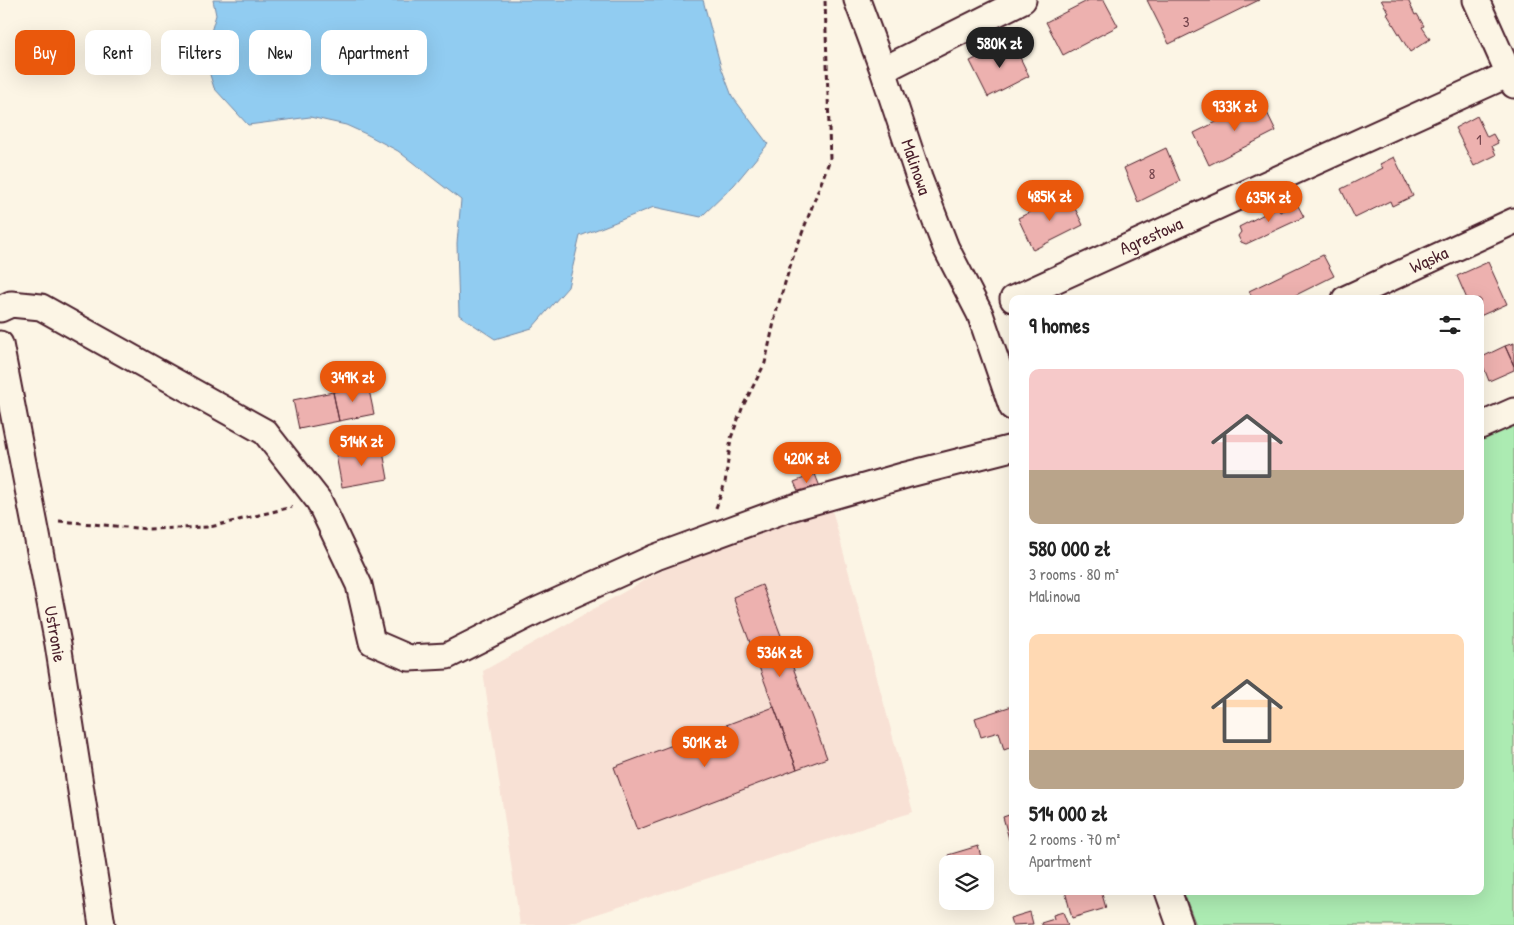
<!DOCTYPE html>
<meta charset="utf-8">
<style>
body{margin:0;font-family:"Patrick Hand",sans-serif;background:#f2f2f2;color:#222;height:100vh;display:flex;flex-direction:column;font-size:19px;white-space:nowrap}
*{box-sizing:border-box;margin:0}
p{font-size:16px;color:#767676}
.icon{flex:none;width:28px;height:28px;fill:none;stroke:currentColor;stroke-width:2;stroke-linecap:round;stroke-linejoin:round}
.map{position:relative;flex:1;overflow:hidden}
.sheet{position:absolute;left:1009px;top:295px;width:475px;height:600px;display:flex;flex-direction:column;background:#fff;border-radius:10px;box-shadow:0 5px 20px #0002}
.sheet>*{flex:none}
.guide{position:absolute;left:15px;top:30px;width:475px;height:45px;display:flex;gap:10px}
.fabs{position:absolute;left:939px;top:855px;display:grid;gap:10px}
.fabs a{display:grid;place-items:center;width:55px;height:55px;border-radius:10px;background:#fff;box-shadow:0 5px 20px #0002;font-size:25px}
.price{position:absolute;translate:-50% -42px;padding:0 11px;border-radius:18px;background:#ea580c;color:#fff;font-size:16px;line-height:32px;filter:drop-shadow(0 1px 2px #0008)}
.price::after{content:'';position:absolute;left:50%;top:30px;width:15px;height:11px;margin-left:-8px;background:inherit;clip-path:polygon(0 0,100% 0,50% 100%)}
.price.current{background:#222;color:#fff}
ul{padding:0;list-style:none}
li{display:grid;align-content:center;gap:10px;height:265px;padding:0 20px}
li span{display:grid;place-items:center;height:155px;border-radius:10px;color:#555}
li>.icon{margin-inline-start:auto}
span .icon{width:90px;height:90px;fill:#fffc;stroke-width:1}
li b{font-size:21px}
h2{display:flex;justify-content:space-between;align-items:center;height:60px;padding:0 20px;font-size:21px}
.tag{padding:0 18px;border-radius:10px;background:#fff;box-shadow:0 5px 20px #0002;font-size:18px;line-height:45px}
.tag.current{background:#ea580c;color:#fff}
.map>svg:first-child{display:block}
.built{fill:#f8e1d5}
.green{fill:#acebb2;stroke:#7b856e}
.water{fill:#91ccf1;stroke:#7587a2}
.building{fill:#edb1af;stroke:#4a1f2b}
.lines{fill:none;stroke-linecap:round;stroke-linejoin:round}
.street-casing{stroke:#4a1f2b;stroke-width:29}
.path{stroke:#4a1f2b;stroke-width:3;stroke-dasharray:5 4;stroke-linecap:butt}
.street{stroke:#fcf5e5;stroke-width:25}
.labels{text-anchor:middle;stroke-width:4;stroke-linejoin:round;paint-order:stroke}
.number-label{font-size:15px;fill:#73444c}
.street-label{font-size:18px;fill:#4a1f2b;stroke:#fcf5e5}
</style>
<div class="map">
<svg width="1514" height="925" viewBox="0 0 1514 925">
<rect width="100%" height="100%" fill="#fcf5e5"/>
<filter id="ink" filterUnits="userSpaceOnUse"><feTurbulence type="fractalNoise" baseFrequency=".02" numOctaves="2"/><feDisplacementMap in="SourceGraphic" scale="10" xChannelSelector="R" yChannelSelector="G"/><feConvolveMatrix kernelMatrix="1 2 1 2 8 2 1 2 1" color-interpolation-filters="sRGB"/></filter>
<g filter="url(#ink)">
<path class="built" d="M831 506 913 812 563 925H520L483 671 713 542Z"/>
<path class="green" d="M1514 420V925H1196L1183 891H1480V436Z"/>
<path class="water" d="M213 0H703L721 67 732 96 768 144 734 185 701 217 654 207 580 236 568 287 532 328 495 339 459 315 457 243 461 200 398 151 366 134 346 125 310 117 248 125 214 88 204 55 216 15Z"/>
<path class="building" d="M1089 0H1104L1118 26 1063 55 1046 22Z
M1147 0H1259L1169 44Z
M1381 0H1408L1415 15 1417 14 1424 26 1422 27 1430 39 1410 52 1387 14 1389 13Z
M1012 41 1029 76 988 97 970 61Z
M1261 100 1276 131 1209 165 1194 133Z
M1477 116 1487 137 1493 134 1498 143 1492 146 1496 155 1474 166 1455 128Z
M1166 148 1180 181 1138 202 1124 168Z
M1394 157 1413 196 1392 206 1390 201 1355 218 1341 189 1383 168 1380 164Z
M1068 194 1083 225 1033 250 1018 218Z
M1297 204 1304 217 1246 244 1241 242 1238 236 1241 232 1239 227 1278 207 1280 212Z
M1323 255 1334 276 1288 299H1253L1249 291Z
M1488 262 1507 304 1480 316V299H1467L1457 276Z
M1514 343V366L1505 346Z
M1505 346 1514 366V370L1489 381 1480 358Z
M368 385 374 414 339 421 333 392Z
M333 392 339 421 299 429 293 400Z
M382 446 388 479 342 487 336 455Z
M815 474 820 487 800 495 794 482Z
M762 585 827 758 797 769 733 597Z
M1012 706V747L1004 750 999 732 981 737 975 718Z
M774 707 797 769 637 830 614 767Z
M1012 814V850L1003 817Z
M978 846 983 864H951L948 855Z
M1065 891H1101L1106 908 1072 918Z
M1030 912 1033 924 1012 925 1010 918Z
M1063 912 1068 925H1042L1041 923 1054 919 1053 915Z"/>
<g class="lines">
<g class="street-casing">
<path id="street" d="M857 0 883 70
M1476 0 1514 85
M1013 299 1509 74
M1345 299 1514 221
M0 309 11 304 41 307 265 432 319 501 359 585 372 642 409 658 447 656 536 611 656 557 787 509 906 475 1012 448
M0 344 58 644 102 925
M1012 407 980 314 946 248 919 178 883 70 1023 0
M1480 426 1514 411
M1168 891 1180 925"/>
</g>
<path class="path" d="M716 508 725 483 731 438 743 406 765 363 777 309 792 260 830 159 825 0
M59 521 148 529 210 527 292 507"/>
<use href="#street" class="street"/>
</g>
</g>
<g class="labels">
<g class="number-label">
<text x="1186" y="27">3</text>
<text x="1479" y="145">1</text>
<text x="1152" y="179">8</text>
</g>
<g class="street-label">
<text transform="translate(916 167) rotate(71)" y="6">Malinowa</text>
<text transform="translate(1151 236) rotate(-24)" y="6">Agrestowa</text>
<text transform="translate(1429 260) rotate(-25)" y="6">Wąska</text>
<text transform="translate(55 634) rotate(80)" y="6">Ustronie</text>
</g>
</g>
</svg>
<div class="fabs">
<a><svg class="icon" aria-label="layers" viewBox="0 0 24 24"><path d="M12 4l9 5-9 5-9-5zM3 14l9 5 9-5"/></svg></a>
</div>
<b class="price current" style="left:1000px;top:69px">580K zł</b>
<b class="price" style="left:1235px;top:132px">933K zł</b>
<b class="price" style="left:1050px;top:222px">485K zł</b>
<b class="price" style="left:1269px;top:223px">635K zł</b>
<b class="price" style="left:353px;top:403px">349K zł</b>
<b class="price" style="left:362px;top:467px">514K zł</b>
<b class="price" style="left:807px;top:484px">420K zł</b>
<b class="price" style="left:780px;top:678px">536K zł</b>
<b class="price" style="left:705px;top:768px">501K zł</b>
<div class="guide">
<a class="tag current">Buy</a>
<a class="tag">Rent</a>
<a class="tag">Filters</a>
<a class="tag">New</a>
<a class="tag">Apartment</a>
</div>
<section class="sheet">
<h2>9 homes<svg class="icon" aria-label="filters" viewBox="0 0 24 24"><path d="M4 7h16M4 17h16"/><circle cx="9" cy="7" r="2"/><circle cx="15" cy="17" r="2"/></svg></h2>
<ul>
<li><span style="background:linear-gradient(#f6c9c9 65%,#b9a48a 0)"><svg class="icon" aria-label="home" viewBox="0 0 24 24"><path d="M3 11l9-7 9 7M6 9v11h12V9"/></svg></span><div><b>580 000 zł</b><p>3 rooms · 80 m²</p><p>Malinowa</p></div></li>
<li><span style="background:linear-gradient(#ffd9b3 75%,#b9a48a 0)"><svg class="icon" aria-label="home" viewBox="0 0 24 24"><path d="M3 11l9-7 9 7M6 9v11h12V9"/></svg></span><div><b>514 000 zł</b><p>2 rooms · 70 m²</p><p>Apartment</p></div></li>
</ul>
</section>
</div>
